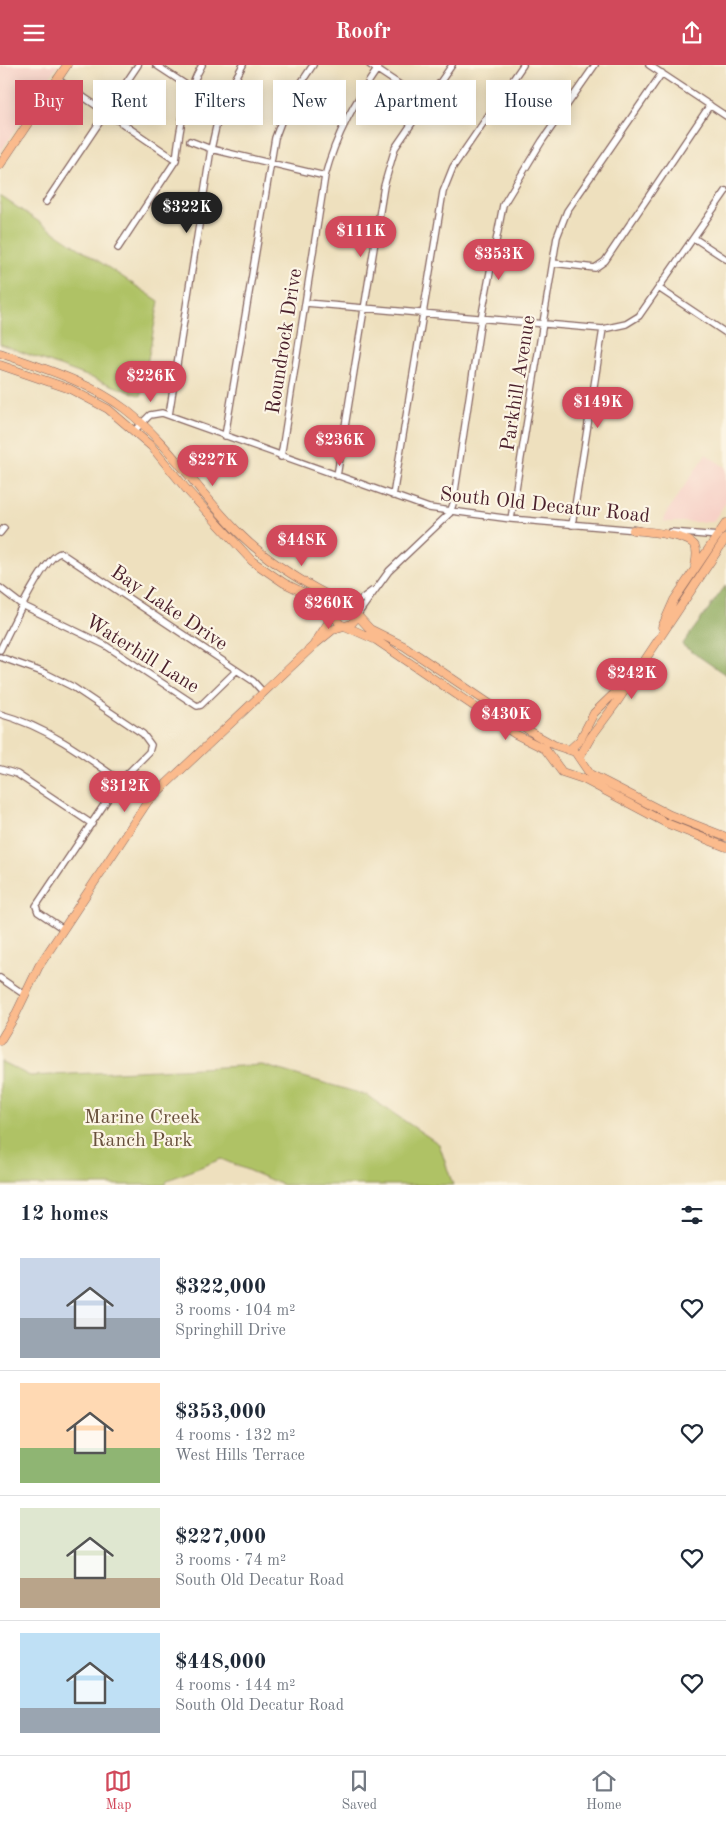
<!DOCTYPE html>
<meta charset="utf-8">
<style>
body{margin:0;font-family:"Old Standard TT",serif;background:#f2f2f3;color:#1f2937;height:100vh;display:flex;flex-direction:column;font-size:19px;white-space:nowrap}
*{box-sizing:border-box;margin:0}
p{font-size:16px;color:#747a83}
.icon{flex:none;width:28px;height:28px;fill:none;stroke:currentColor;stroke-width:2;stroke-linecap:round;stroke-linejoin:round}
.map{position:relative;height:1120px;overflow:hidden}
.side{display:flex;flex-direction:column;background:#fff;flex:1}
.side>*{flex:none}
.hud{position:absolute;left:15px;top:15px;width:696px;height:45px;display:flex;gap:10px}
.price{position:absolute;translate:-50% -42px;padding:0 11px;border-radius:18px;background:#d1495b;color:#fff;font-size:16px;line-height:32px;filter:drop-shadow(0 1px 2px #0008)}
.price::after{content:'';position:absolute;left:50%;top:30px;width:15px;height:11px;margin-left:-8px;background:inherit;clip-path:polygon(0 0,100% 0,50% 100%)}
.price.active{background:#222;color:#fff}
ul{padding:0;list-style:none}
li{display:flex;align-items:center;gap:15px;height:125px;padding:0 20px}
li+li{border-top:1px solid #e0e1e3}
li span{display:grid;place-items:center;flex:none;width:140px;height:100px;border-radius:0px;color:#555}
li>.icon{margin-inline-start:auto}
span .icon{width:60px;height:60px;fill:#fffc;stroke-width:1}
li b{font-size:21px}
h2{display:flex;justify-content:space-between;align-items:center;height:60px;padding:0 20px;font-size:21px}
.chip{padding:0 18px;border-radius:0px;background:#fff;box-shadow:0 2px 12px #0003;font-size:18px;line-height:45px}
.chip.active{background:#d1495b;color:#fff}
header{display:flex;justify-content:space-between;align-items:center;height:65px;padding:0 20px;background:#d1495b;color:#fff;font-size:22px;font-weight:800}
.tabs{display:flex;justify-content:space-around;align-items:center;height:70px;border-top:1px solid #e0e1e3;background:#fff;font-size:14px;color:#747a83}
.tabs a{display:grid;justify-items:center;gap:2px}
.tabs .active{color:#d1495b}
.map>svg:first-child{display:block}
.built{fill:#f7d1c7}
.green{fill:#afc265;stroke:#7c7048}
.forest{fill:#8ba85a;stroke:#6a6442}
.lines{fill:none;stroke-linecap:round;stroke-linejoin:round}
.minor-casing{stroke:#83635e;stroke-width:8}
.major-casing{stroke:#83635e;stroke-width:9}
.minor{stroke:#fff;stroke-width:5.5}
.major{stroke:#fbbb8d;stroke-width:8}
.labels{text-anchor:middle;stroke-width:4.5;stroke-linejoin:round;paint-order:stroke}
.street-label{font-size:20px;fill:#4a1f2b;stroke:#fcf5e5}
.park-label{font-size:20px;fill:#68503c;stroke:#fcf5e5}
</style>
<header><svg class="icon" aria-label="menu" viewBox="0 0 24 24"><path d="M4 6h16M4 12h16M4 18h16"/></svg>Roofr<svg class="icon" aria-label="share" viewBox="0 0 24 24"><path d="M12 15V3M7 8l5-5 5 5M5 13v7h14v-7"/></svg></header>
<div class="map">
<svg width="726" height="1120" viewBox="0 0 726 1120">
<rect width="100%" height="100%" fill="#fcf5e5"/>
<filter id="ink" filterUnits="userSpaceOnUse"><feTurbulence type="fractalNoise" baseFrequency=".02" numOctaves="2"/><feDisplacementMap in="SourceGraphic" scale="10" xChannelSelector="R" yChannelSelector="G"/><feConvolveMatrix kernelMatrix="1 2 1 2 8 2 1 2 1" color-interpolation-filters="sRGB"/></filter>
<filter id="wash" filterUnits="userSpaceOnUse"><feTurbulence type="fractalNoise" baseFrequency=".0096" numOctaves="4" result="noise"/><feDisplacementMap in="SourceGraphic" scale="20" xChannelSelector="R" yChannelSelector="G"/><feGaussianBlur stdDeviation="1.12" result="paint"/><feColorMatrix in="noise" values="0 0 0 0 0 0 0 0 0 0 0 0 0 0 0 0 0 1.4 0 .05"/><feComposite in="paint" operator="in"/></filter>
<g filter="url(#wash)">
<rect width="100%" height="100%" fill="#eee0be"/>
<path class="built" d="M0 0H58L0 88Z
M706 389 726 403V437L713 457H664L665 450Z"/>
<path class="green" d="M0 131 159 236 141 331 0 279Z
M0 996 30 1011 262 1000 366 1030 439 1079 453 1120H283L221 1094 168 1115 165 1120H0Z"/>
<path class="forest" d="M726 520V610L682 580Z"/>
</g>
<g filter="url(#ink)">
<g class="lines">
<g class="minor-casing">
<path id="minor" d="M156 0 191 23
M370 0 426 37
M649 0 726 51
M57 14 176 95 118 183
M190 76 211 84 325 111
M176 95C180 62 185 29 202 0
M46 137 138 0
M694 173 726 194
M553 198 595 203 605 196 710 40
M660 224 726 268
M306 238 603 264 626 259 639 251 726 126
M169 350 211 84 221 40 243 0
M135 365 150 350 162 348 429 443 511 454 637 465
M225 371 275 73 289 36 313 0
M281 392 325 111C336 69 356 35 380 0
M337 411 384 121 395 83 452 0
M393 431 443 127 453 102 523 0
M511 454 557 172 567 146 662 8
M572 460 603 264
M671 467 719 471
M0 468 4 463
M0 523 22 540 105 580 197 641 201 640 236 606
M349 539 360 535 372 526
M358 549 389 506 450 448 453 439 481 254 503 140 542 76 595 0
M0 585C8 569 45 489 61 488L253 616 263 627
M0 592 45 608 73 622 143 669 151 680 149 687 120 716 36 841 38 847 62 863
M0 649C56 664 101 703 148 736
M0 704 17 709 92 759
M0 913 25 930"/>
</g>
<g class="major-casing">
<path id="major" d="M0 100 67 0
M0 288C42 303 88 316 125 344 170 379 200 430 241 470 270 499 309 521 345 539
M0 300 70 324 108 344 151 381 187 425 252 496 284 518 325 538 340 559 376 575 515 669 545 684 562 707 583 714 666 758 726 782
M633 465C647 467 688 469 695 481 698 487 696 495 695 501
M334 548 343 539 354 542 358 551 351 559 345 561
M358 551 370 564 404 581 536 670 554 680 575 687 590 709 670 750 726 772
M662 562 674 535 726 458
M313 581 334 549
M569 685 580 675 594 648 627 616
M579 693 591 672 617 637 726 473
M0 976 14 953 39 901 148 736 313 581 334 564 344 561"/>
</g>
<use href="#minor" class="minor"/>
<use href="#major" class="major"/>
</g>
</g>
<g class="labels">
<g class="street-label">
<text transform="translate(283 276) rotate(-81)" y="7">Roundrock Drive</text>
<text transform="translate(517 318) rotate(-81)" y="7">Parkhill Avenue</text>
<text transform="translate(545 439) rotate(6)" y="7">South Old Decatur Road</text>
<text transform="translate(170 542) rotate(34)" y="7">Bay Lake Drive</text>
<text transform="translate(143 588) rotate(32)" y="7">Waterhill Lane</text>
</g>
<g class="park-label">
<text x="142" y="1058">Marine Creek<tspan x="142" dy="23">Ranch Park</tspan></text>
</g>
</g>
</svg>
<b class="price active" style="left:187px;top:169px">$322K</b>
<b class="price" style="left:361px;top:193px">$111K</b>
<b class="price" style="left:499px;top:216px">$353K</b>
<b class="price" style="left:151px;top:338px">$226K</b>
<b class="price" style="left:598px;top:364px">$149K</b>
<b class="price" style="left:340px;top:402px">$236K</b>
<b class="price" style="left:213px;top:422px">$227K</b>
<b class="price" style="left:302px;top:502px">$448K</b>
<b class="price" style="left:329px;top:565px">$260K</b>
<b class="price" style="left:632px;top:635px">$242K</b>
<b class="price" style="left:506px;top:676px">$430K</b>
<b class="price" style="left:125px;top:748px">$312K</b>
<div class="hud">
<a class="chip active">Buy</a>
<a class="chip">Rent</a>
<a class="chip">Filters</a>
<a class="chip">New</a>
<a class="chip">Apartment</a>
<a class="chip">House</a>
</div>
</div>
<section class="side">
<h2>12 homes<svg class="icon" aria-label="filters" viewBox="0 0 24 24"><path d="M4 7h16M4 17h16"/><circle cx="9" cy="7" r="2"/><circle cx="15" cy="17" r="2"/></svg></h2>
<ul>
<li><span style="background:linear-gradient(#c9d6e8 60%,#9aa5b1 0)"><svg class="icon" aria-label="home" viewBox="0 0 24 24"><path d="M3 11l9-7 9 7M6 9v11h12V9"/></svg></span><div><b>$322,000</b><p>3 rooms · 104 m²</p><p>Springhill Drive</p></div><svg class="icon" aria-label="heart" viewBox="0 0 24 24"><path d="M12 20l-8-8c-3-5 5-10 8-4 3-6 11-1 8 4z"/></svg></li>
<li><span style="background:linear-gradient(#ffd9b3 65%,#8fb573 0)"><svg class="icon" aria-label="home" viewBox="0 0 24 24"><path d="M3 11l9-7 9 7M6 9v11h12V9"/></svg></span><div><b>$353,000</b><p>4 rooms · 132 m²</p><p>West Hills Terrace</p></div><svg class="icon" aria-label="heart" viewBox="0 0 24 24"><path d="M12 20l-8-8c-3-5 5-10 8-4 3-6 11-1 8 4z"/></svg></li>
<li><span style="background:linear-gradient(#dfe7d0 70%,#b9a48a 0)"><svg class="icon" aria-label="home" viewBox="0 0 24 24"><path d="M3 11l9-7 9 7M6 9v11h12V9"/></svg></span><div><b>$227,000</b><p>3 rooms · 74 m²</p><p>South Old Decatur Road</p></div><svg class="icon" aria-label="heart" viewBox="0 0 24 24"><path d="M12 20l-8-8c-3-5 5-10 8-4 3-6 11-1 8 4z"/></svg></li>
<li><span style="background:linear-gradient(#bfe0f5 75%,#9aa5b1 0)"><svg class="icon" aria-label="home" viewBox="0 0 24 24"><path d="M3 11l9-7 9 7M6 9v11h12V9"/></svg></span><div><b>$448,000</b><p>4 rooms · 144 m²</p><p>South Old Decatur Road</p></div><svg class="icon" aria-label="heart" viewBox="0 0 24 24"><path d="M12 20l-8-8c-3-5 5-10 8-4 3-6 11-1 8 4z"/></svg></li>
</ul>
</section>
<nav class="tabs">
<a class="active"><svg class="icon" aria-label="map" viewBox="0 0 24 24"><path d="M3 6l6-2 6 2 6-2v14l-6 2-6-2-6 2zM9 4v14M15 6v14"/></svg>Map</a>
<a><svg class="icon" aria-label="saved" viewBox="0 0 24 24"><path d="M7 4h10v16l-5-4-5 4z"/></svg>Saved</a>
<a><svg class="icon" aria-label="home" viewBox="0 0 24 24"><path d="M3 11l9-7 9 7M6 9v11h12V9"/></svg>Home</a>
</nav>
